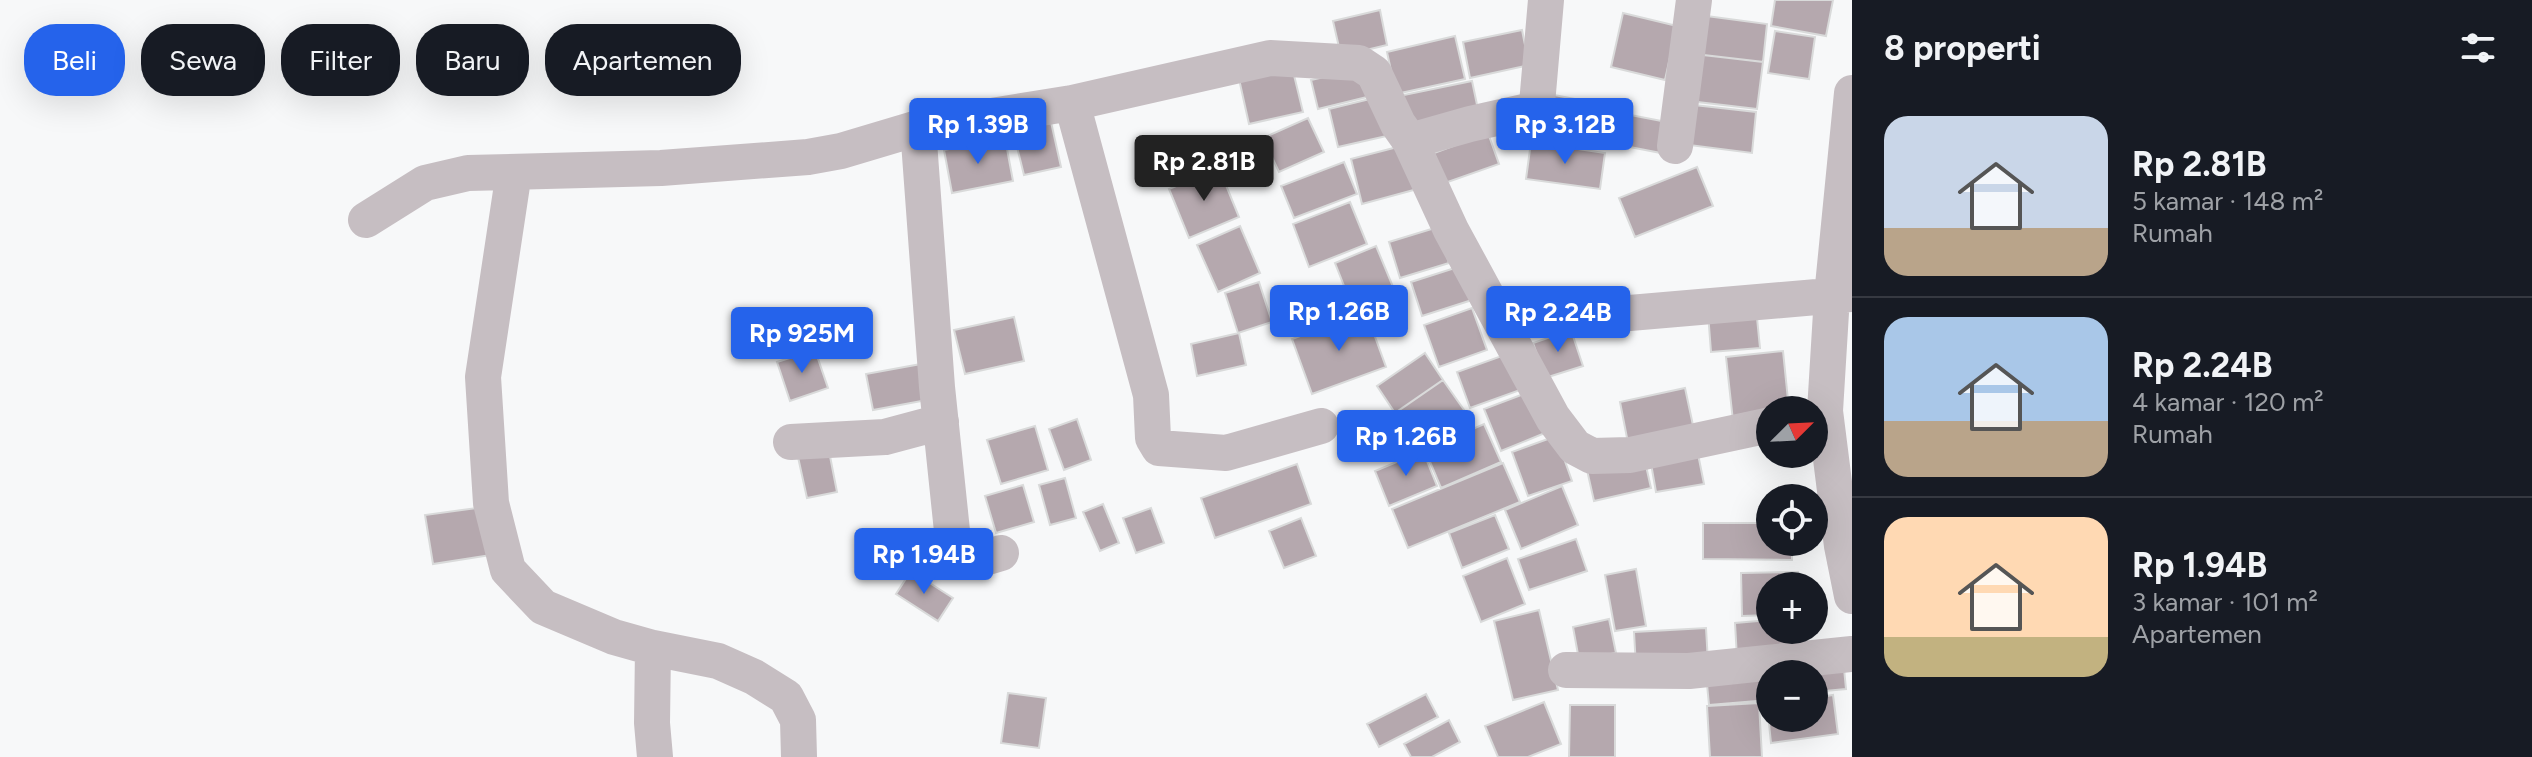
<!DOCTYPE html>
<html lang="id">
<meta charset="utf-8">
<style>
body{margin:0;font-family:Figtree,sans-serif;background:#20242c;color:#f1f3f6;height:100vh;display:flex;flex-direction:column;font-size:30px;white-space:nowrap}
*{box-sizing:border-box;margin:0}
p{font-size:26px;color:#9ea1a6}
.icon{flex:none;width:44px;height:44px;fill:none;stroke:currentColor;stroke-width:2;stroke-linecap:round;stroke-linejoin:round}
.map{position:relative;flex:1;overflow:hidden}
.details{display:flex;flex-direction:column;background:#171b24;width:680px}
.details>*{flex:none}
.guide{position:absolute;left:24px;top:24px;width:760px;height:72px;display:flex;gap:16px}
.needle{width:52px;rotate:66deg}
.controls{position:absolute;left:1756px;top:396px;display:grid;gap:16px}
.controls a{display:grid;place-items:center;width:72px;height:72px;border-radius:50%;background:#171b24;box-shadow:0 8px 32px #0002;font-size:40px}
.price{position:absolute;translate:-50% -68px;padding:0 18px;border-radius:8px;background:#2563eb;color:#fff;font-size:26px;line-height:52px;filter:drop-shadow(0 2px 4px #0008)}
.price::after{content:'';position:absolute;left:50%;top:48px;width:24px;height:18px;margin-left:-12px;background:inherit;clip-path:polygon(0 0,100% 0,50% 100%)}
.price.on{background:#222;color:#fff}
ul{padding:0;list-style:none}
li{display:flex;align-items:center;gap:24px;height:200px;padding:0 32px}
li+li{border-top:2px solid #363941}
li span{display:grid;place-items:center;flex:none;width:224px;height:160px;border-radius:24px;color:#555}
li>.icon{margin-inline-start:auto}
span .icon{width:96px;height:96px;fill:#fffc;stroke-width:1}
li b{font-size:34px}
h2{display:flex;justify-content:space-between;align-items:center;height:96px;padding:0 32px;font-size:34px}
.pill{padding:0 28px;border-radius:32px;background:#171b24;box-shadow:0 8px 32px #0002;font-size:28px;line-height:72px}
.pill.on{background:#2563eb;color:#fff}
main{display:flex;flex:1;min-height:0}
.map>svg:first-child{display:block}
.building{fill:#b5a8ae;stroke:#d9dada;stroke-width:2}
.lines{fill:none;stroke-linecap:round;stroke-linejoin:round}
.minor{stroke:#c6bec2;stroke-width:36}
</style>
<main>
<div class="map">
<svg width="1852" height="757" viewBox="0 0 1852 757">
<rect width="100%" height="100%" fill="#f7f8f9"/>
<path class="building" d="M1775 0H1833L1826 36 1771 26Z
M1380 10 1387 45 1341 56 1333 21Z
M1623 13 1677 26 1665 80 1611 67Z
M1699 15 1767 24 1763 62 1695 54Z
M1522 30 1529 65 1470 78 1463 42Z
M1775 31 1815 37 1809 79 1768 73Z
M1455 36 1465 79 1396 94 1387 52Z
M1695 54 1763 62 1757 109 1689 101Z
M1292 67 1303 112 1249 124 1239 79Z
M1359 69 1367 97 1318 109 1311 80Z
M1472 81 1480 119 1406 133 1399 96Z
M1549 94 1611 106 1604 147 1541 135Z
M1382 96 1391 135 1338 147 1329 109Z
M1694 105 1756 112 1752 153 1689 145Z
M1615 112 1672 123 1666 154 1609 143Z
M1308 118 1324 152 1279 172 1263 138Z
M1051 122 1061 167 1024 175 1013 131Z
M1488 133 1499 164 1445 183 1434 153Z
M1005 138 1013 181 952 193 944 150Z
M1531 142 1605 153 1600 189 1526 179Z
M1409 144 1421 188 1362 204 1351 159Z
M1344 162 1357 194 1294 218 1281 186Z
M1697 167 1713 206 1635 237 1619 198Z
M1219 168 1239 217 1189 238 1169 189Z
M1350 202 1367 244 1309 267 1293 224Z
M1240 226 1260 273 1218 292 1197 245Z
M1438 227 1449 263 1400 278 1389 242Z
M1376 246 1396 294 1354 311 1335 263Z
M1461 266 1472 300 1422 316 1411 282Z
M1259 282 1272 322 1238 333 1225 293Z
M1472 308 1487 350 1439 367 1424 325Z
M1756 308 1760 348 1711 352 1708 313Z
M1366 312 1386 367 1312 394 1292 339Z
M1014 317 1024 361 965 374 954 330Z
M1571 330 1583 366 1545 378 1533 343Z
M1239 333 1246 365 1197 376 1191 344Z
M815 350 828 388 790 401 777 362Z
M1783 351 1789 410H1770L1733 421 1726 357Z
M1425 353 1443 380 1395 413 1377 386Z
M1510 353 1523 389 1470 408 1457 372Z
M921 364 927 400 873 410 866 374Z
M1443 380 1469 417 1420 450 1395 413Z
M1685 388 1694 430 1628 443 1620 402Z
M1529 392 1545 433 1501 451 1484 409Z
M1077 419 1091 460 1064 470 1049 429Z
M1484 424 1501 462 1441 488 1425 450Z
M1035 426 1048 470 1001 484 987 440Z
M1556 436 1572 481 1528 496 1512 452Z
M1697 449 1704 484 1656 492 1650 458Z
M829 451 837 492 807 498 798 457Z
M1423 451 1437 486 1389 506 1375 471Z
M1644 457 1651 488 1594 501 1587 470Z
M1503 463 1520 502 1408 548 1392 509Z
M1297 464 1311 504 1215 538 1201 498Z
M1065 478 1076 518 1050 525 1039 485Z
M1023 485 1034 522 996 533 985 496Z
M1562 486 1578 525 1521 549 1505 510Z
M1103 504 1119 543 1100 551 1083 512Z
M484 507 491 555 433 564 425 515Z
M1151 508 1164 543 1136 553 1123 518Z
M1495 515 1509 549 1462 568 1449 533Z
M1301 518 1316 556 1284 568 1269 531Z
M1703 523H1770V542H1792V560L1703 559Z
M1576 539 1587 571 1529 590 1518 559Z
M1507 558 1525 604 1481 622 1463 576Z
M1636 569 1646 626 1615 631 1605 575Z
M911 571 953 598 938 621 896 594Z
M1798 572 1799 586H1770V615L1742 616 1741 573Z
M1539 610 1558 690 1513 700 1494 621Z
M1609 619 1616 653 1579 660 1573 627Z
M1770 620V630H1796L1798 654 1737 658 1735 623Z
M1706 628 1708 662 1636 667 1634 632Z
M1843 658 1846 689 1814 692V674Z
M1766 669 1769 700 1709 705 1706 674Z
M1008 693 1046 698 1039 748 1001 743Z
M1426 694 1438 717 1379 747 1367 724Z
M1833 695 1838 734 1771 743 1767 704 1770 703V718H1814V698Z
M1544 702 1561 744 1528 757H1498L1485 726Z
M1759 703 1762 757H1710L1707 706Z
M1570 705H1615V757H1569Z
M1449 720 1460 742 1432 757H1411L1404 744Z"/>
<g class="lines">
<path class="minor" d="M1852 93 1832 296 1825 411 1842 546 1852 596
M1072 103 1151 395 1153 438 1159 448 1226 453 1321 426
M918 128 937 387 952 531 959 554 971 562 1001 553
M1410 141 1470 124 1532 110 1537 104 1546 0
M1675 146 1694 0
M514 172 483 377 491 503 508 570 543 607 614 637 653 648 718 661 754 677 786 697 798 720 799 757
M366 220 425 183 468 173 661 168 808 157 841 151 918 128 1072 103 1270 58 1359 63 1374 73 1398 124 1410 141 1451 230 1553 418 1575 447 1592 456 1630 455 1770 425
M1618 314 1852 294
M791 442 885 437 941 422
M653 648 652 723 655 757
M1566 670 1689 671 1852 654"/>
</g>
</svg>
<div class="controls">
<a><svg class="needle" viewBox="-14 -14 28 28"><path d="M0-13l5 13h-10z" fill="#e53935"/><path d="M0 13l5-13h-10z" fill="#9ea1a6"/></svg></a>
<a><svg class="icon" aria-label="locate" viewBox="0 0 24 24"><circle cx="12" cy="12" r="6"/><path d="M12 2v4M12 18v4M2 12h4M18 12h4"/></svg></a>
<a>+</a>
<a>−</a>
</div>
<b class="price" style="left:978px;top:166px">Rp 1.39B</b>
<b class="price" style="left:1565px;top:166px">Rp 3.12B</b>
<b class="price on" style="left:1204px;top:203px">Rp 2.81B</b>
<b class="price" style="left:1339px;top:353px">Rp 1.26B</b>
<b class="price" style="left:1558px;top:354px">Rp 2.24B</b>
<b class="price" style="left:802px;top:375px">Rp 925M</b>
<b class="price" style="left:1406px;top:478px">Rp 1.26B</b>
<b class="price" style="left:924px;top:596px">Rp 1.94B</b>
<div class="guide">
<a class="pill on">Beli</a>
<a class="pill">Sewa</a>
<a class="pill">Filter</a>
<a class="pill">Baru</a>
<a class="pill">Apartemen</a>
</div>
</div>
<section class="details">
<h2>8 properti<svg class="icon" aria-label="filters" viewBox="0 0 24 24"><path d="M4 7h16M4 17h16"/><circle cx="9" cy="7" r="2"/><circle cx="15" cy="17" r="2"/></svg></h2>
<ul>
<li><span style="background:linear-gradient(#c9d6e8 70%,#b9a48a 0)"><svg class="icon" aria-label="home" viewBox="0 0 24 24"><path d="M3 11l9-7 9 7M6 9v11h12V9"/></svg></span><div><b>Rp 2.81B</b><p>5 kamar · 148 m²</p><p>Rumah</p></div></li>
<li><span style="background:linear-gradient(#a9c7e8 65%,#b9a48a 0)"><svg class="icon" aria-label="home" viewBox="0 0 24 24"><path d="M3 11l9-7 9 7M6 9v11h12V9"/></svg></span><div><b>Rp 2.24B</b><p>4 kamar · 120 m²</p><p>Rumah</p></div></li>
<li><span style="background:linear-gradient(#ffd9b3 75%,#c2b280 0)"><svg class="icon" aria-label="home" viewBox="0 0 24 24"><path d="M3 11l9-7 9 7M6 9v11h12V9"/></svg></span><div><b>Rp 1.94B</b><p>3 kamar · 101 m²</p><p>Apartemen</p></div></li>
</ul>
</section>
</main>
